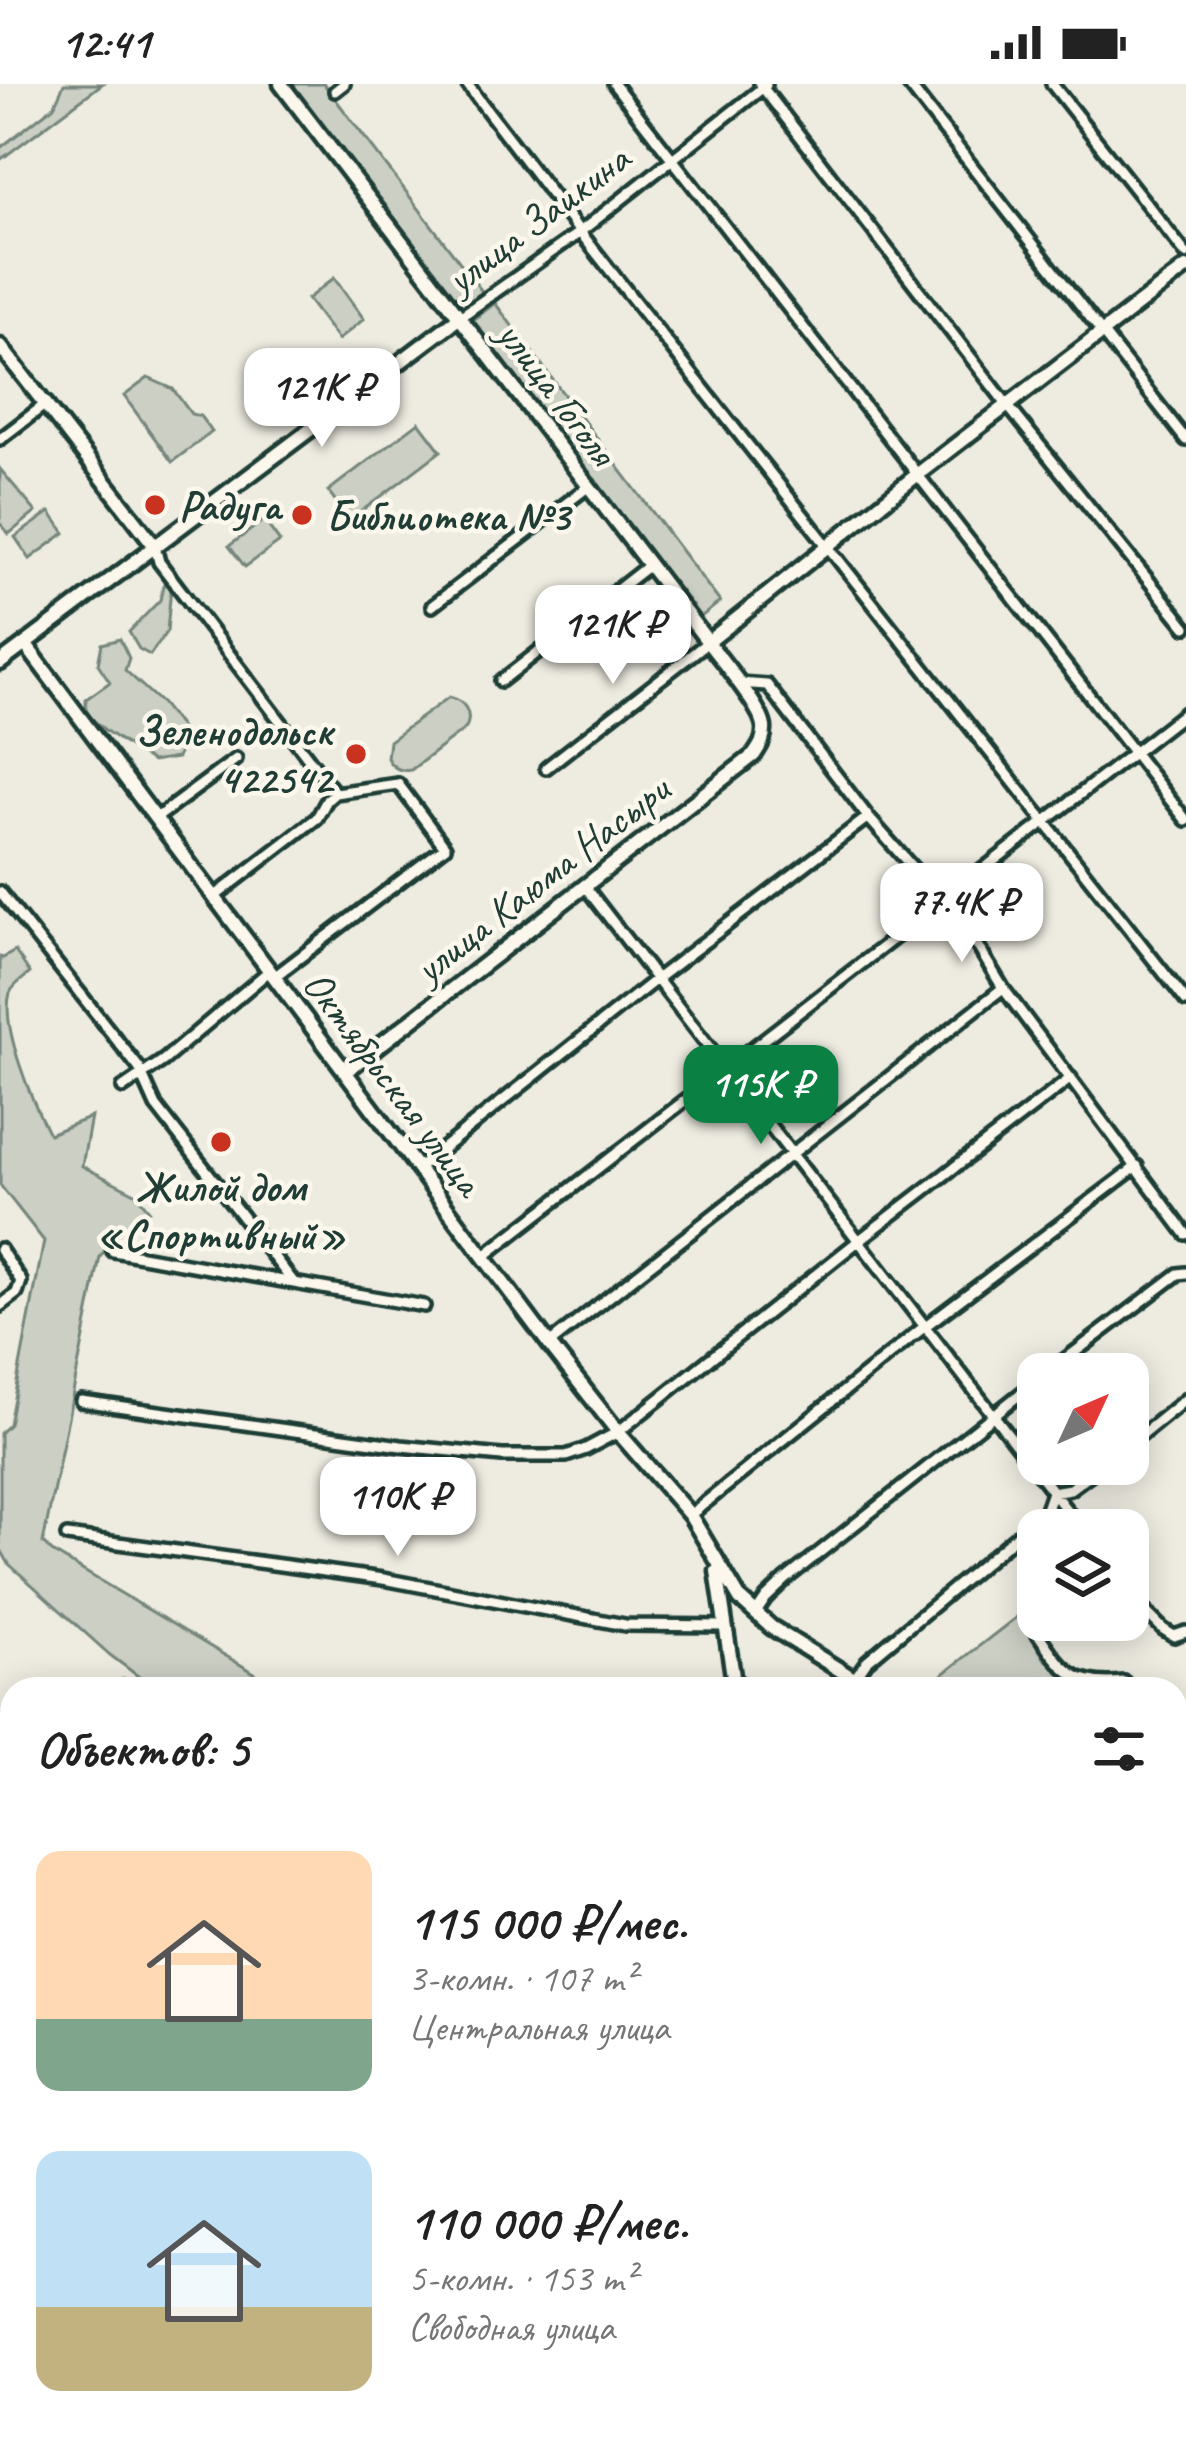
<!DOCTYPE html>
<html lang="ru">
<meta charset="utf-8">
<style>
body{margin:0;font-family:Caveat,sans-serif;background:#f6f6f6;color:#222;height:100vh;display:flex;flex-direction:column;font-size:45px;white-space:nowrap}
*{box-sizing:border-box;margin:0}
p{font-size:39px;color:#767676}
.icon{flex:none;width:66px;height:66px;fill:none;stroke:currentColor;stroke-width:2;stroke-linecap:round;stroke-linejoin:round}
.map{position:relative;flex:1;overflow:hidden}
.side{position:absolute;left:0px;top:1593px;width:1188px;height:771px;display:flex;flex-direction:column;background:#fff;border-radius:36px 36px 0 0;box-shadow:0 6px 30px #0003}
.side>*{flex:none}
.needle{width:78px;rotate:46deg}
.fabs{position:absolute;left:1017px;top:1269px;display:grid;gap:24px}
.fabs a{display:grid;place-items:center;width:132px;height:132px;border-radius:24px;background:#fff;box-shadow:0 6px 30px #0003;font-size:60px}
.price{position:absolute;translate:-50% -102px;padding:0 27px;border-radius:24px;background:#fff;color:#222;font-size:39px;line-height:78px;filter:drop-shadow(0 3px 6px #0008)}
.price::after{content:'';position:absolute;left:50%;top:72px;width:36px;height:27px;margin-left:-18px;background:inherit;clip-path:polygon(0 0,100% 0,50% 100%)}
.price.on{background:#0b8043;color:#fff}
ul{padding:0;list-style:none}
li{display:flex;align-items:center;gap:36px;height:300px;padding:0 36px}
li span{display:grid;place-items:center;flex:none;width:336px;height:240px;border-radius:24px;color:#555}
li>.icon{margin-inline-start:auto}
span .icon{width:144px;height:144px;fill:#fffc;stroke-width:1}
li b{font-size:51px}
h2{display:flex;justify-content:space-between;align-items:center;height:144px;padding:0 36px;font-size:51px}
.status{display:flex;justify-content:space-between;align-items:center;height:84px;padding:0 60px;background:#fff;direction:ltr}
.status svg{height:33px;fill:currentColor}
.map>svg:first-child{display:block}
.green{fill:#cbcfc4;stroke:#75867c;stroke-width:3}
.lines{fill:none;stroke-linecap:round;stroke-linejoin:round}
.stream{stroke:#6c7d74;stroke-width:3}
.street-casing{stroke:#1f3d34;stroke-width:18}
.secondary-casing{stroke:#1f3d34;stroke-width:21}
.street{stroke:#fbf7ec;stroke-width:9}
.secondary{stroke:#fbf7ec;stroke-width:12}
.rail-casing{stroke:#1f3d34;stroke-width:8}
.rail{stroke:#fbf7ec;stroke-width:3;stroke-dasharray:9;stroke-linecap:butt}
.poi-dot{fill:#c8321e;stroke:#fbf7ec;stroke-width:4.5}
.labels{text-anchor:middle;stroke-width:9;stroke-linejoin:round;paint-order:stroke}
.street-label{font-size:42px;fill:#1f3d34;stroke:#fbf7ec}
.poi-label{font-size:42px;font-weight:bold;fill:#1f3d34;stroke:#fbf7ec;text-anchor:start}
</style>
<div class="status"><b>12:41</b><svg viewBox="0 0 49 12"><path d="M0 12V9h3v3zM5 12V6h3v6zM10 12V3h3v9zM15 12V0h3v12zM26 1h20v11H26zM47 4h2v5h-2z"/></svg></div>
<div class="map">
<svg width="1186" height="2362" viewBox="0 0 1186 2362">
<rect width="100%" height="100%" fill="#eeece1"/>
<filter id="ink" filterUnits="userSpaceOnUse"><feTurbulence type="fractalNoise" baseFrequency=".00833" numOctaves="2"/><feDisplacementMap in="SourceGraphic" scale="24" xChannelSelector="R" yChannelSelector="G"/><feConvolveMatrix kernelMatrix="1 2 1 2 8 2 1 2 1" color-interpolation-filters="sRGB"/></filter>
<g filter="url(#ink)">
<path class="green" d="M64 0H102L0 76V64L54 22Z
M291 0H324L484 210 463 225Z
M334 194 364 235 338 256 307 215Z
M495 219 720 518 697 536 472 237Z
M148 294 173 305 191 330 200 332 212 348 172 378 124 312Z
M419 338 441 367 350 436 328 407Z
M0 385 36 428 9 450 0 439Z
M50 428 65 449 30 475 15 453Z
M264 436 280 458 245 483 229 462Z
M164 499 171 503 167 547 150 571 139 565 129 548 160 516Z
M120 555 129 574 125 586 162 620 187 652 177 674 152 678 106 647 86 630V615L110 598 98 580 102 560Z
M449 613C464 616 473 629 466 644L411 686C400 688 392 683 387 674L389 657Z
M15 867 30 889C23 895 13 901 10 909 0 943 33 1019 49 1050L91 1033 82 1082 135 1109 149 1126 116 1151 100 1173 43 1459 52 1468 281 1605H155L110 1571 9 1480 0 1464V1349L9 1340 44 1157 0 1101V873L3 874Z
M1019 1531 1044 1574 1080 1605 1119 1596 1124 1605H924Z
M1186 1676V1803L1176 1807V1683Z
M0 1906 12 1919V2088L0 2079Z
M1176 2102 1186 2108V2250L1176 2259Z"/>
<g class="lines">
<path class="stream" d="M579 2362C596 2354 617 2356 634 2362"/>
<g class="street-casing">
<path id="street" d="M467 0 580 148 1186 917
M614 0 1186 736
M760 0 1008 322 1186 543
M908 0 1186 356
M1052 0 1186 170
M335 7 344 0
M460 233 580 148 766 1
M0 355 47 319
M155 462 159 478 335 709
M432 522 589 402
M501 597 649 481
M738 599 767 601 868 733 969 848 1003 904 1186 1150
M546 684 708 558
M155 735 236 675
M584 801 1072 1433 1078 1446
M0 808 139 984 156 1022 294 1199
M214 813 317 734 327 716 335 709 398 700 445 763 274 893
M123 1004 164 976 269 887
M417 1085 655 896 868 733
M0 1165 21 1197 17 1209 0 1222
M113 1167 424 1222
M483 1173 1186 628
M549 1260 1003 904
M1046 1290 1178 1190 1186 1189
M81 1317 401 1362 502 1372H566L586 1365 618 1348 857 1158 1071 994
M1128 1362 1186 1315
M690 1431 924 1243 1137 1082
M67 1452 383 1495 625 1541 726 1542
M1128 1510 1163 1545 1174 1552 1186 1548
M1038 1517 1032 1532V1541C1059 1580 1070 1605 1124 1598L1128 1605
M755 1530 766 1514 786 1495 1038 1296
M855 1594 867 1577 1045 1428 1052 1408 1070 1405 1104 1380
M121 1605 124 1603
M1176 1676 1186 1669
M0 1698 12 1689
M0 1888 12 1898
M682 2362 686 2352"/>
</g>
<g class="secondary-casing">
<path id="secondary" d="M281 0 708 558C721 576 762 624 764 643 765 655 760 662 754 671L345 988
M0 262 155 462
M708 558 918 390 1186 184
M25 560 549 1260 618 1348 690 1431 740 1515 771 1543 870 1605
M0 579 460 233
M717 1487 735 1605
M0 1641 12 1656
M1176 1938 1186 1950
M497 2352 498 2362"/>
</g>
<use href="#street" class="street"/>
<use href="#secondary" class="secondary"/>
<g class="rail-casing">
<path id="rail" d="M1176 1840 1186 1838
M0 2104 12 2113
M0 2210 12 2218
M192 2352 207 2362
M227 2352 242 2362
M293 2352 304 2362
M648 2362 649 2352"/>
</g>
<use href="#rail" class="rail"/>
</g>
</g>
<g class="poi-dot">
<circle cx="155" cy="421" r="12"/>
<circle cx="302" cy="431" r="12"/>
<circle cx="356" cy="670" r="12"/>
<circle cx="221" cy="1058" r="12"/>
</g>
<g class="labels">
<g class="street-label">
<text transform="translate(537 134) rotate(-37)" y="15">улица Заикина</text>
<text transform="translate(558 308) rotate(53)" y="15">улица Гоголя</text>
<text transform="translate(541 794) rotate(-38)" y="15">улица Каюма Насыри</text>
<text transform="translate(394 998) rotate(53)" y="15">Октябрьская улица</text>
</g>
<g class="poi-label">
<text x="179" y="436">Радуга</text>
<text x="326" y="446">Библиотека №3</text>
<text x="332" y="661" text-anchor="end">Зеленодольск<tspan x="332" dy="48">422542</tspan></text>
<text x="221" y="1117" text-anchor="middle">Жилой дом<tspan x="221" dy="48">«Спортивный»</tspan></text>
</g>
</g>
</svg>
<div class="fabs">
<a><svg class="needle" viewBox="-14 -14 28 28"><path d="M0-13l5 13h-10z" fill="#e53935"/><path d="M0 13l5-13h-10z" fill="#767676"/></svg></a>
<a><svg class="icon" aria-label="layers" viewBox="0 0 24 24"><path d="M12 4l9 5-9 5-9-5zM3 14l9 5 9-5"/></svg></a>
</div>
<b class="price" style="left:322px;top:366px">121K ₽</b>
<b class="price" style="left:613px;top:603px">121K ₽</b>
<b class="price" style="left:962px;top:881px">77.4K ₽</b>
<b class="price on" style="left:761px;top:1063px">115K ₽</b>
<b class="price" style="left:398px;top:1475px">110K ₽</b>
<section class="side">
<h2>Объектов: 5<svg class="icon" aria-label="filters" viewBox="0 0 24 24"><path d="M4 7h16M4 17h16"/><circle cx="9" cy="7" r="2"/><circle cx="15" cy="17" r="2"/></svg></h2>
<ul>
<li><span style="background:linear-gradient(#ffd9b3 70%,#7fa58c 0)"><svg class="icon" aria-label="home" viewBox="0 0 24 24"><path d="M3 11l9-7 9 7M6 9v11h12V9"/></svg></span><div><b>115 000 ₽/мес.</b><p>3-комн. · 107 m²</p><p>Центральная улица</p></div></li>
<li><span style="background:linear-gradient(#bfe0f5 65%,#c2b280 0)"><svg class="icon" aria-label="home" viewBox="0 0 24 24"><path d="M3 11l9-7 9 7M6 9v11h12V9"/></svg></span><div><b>110 000 ₽/мес.</b><p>5-комн. · 153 m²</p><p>Свободная улица</p></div></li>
</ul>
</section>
</div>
